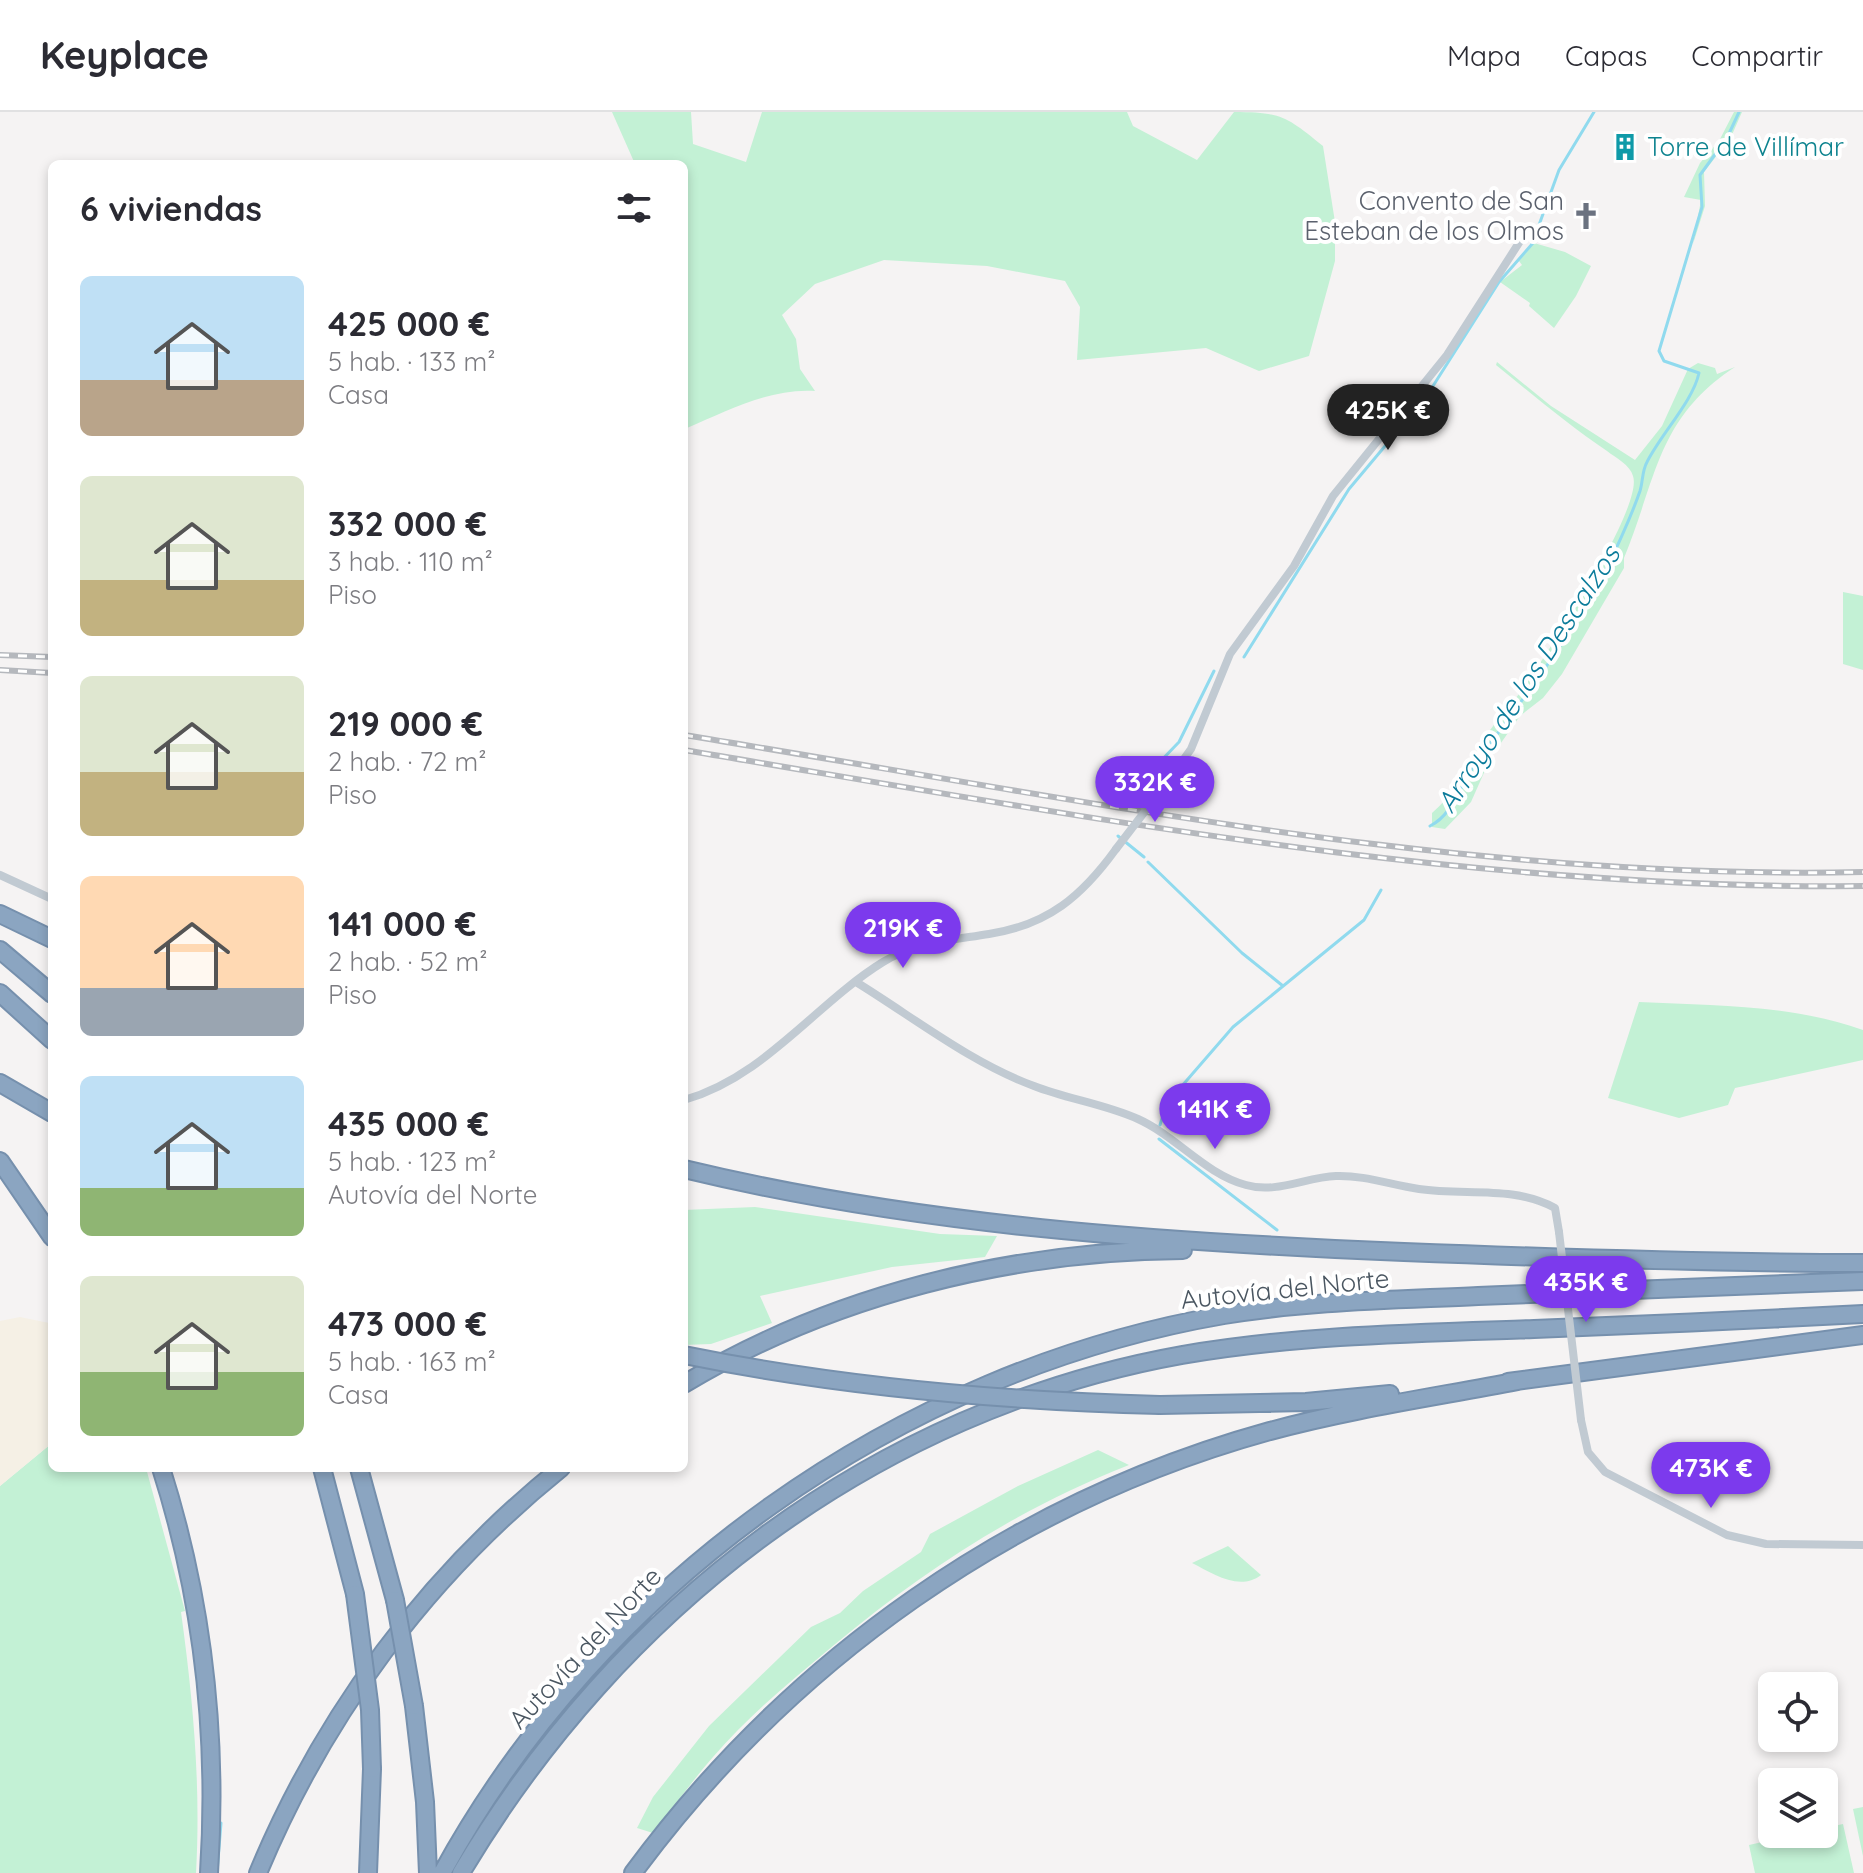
<!DOCTYPE html>
<html lang="es">
<meta charset="utf-8">
<style>
body{margin:0;font-family:Quicksand,sans-serif;background:#f7f7f7;color:#2b2b33;height:100vh;display:flex;flex-direction:column;font-size:30px;white-space:nowrap}
*{box-sizing:border-box;margin:0}
p{font-size:26px;color:#7c7c81}
.icon{flex:none;width:44px;height:44px;fill:none;stroke:currentColor;stroke-width:2;stroke-linecap:round;stroke-linejoin:round}
.map{position:relative;flex:1;overflow:hidden}
.panel{position:absolute;left:48px;top:48px;width:640px;height:1312px;display:flex;flex-direction:column;background:#fff;border-radius:12px;box-shadow:0 4px 12px #0003}
.panel>*{flex:none}
.controls{position:absolute;left:1758px;top:1560px;display:grid;gap:16px}
.controls a{display:grid;place-items:center;width:80px;height:80px;border-radius:12px;background:#fff;box-shadow:0 4px 12px #0003;font-size:40px}
.price{position:absolute;translate:-50% -68px;padding:0 18px;border-radius:28px;background:#7c3aed;color:#fff;font-size:26px;line-height:52px;filter:drop-shadow(0 2px 4px #0008)}
.price::after{content:'';position:absolute;left:50%;top:48px;width:24px;height:18px;margin-left:-12px;background:inherit;clip-path:polygon(0 0,100% 0,50% 100%)}
.price.current{background:#222;color:#fff}
ul{padding:0;list-style:none}
li{display:flex;align-items:center;gap:24px;height:200px;padding:0 32px}
li span{display:grid;place-items:center;flex:none;width:224px;height:160px;border-radius:12px;color:#555}
li>.icon{margin-inline-start:auto}
span .icon{width:96px;height:96px;fill:#fffc;stroke-width:1}
li b{font-size:34px}
h2{display:flex;justify-content:space-between;align-items:center;height:96px;padding:0 32px;font-size:34px}
header{display:flex;align-items:center;gap:48px;box-sizing:border-box;height:112px;padding:0 40px;background:#fff;border-bottom:2px solid #e1e1e2}
header strong{font-size:38px}
nav{display:flex;gap:44px;margin-inline-start:auto;font-size:28px}
.map>svg:first-child{display:block}
.green{fill:#c3f1d5}
.sand{fill:#f5f0e5}
.lines{fill:none;stroke-linecap:round;stroke-linejoin:round}
.stream{stroke:#90daee;stroke-width:3}
.highway-casing{stroke:#7690ad;stroke-width:20}
.street{stroke:#c1cad2;stroke-width:8}
.highway{stroke:#8ba5c1;stroke-width:16}
.rail-casing{stroke:#b5b8bd;stroke-width:6}
.rail{stroke:#fff;stroke-width:3;stroke-dasharray:9;stroke-linecap:butt}
.highway-bridge-casing{stroke:#7690ad;stroke-width:20;stroke-linecap:butt}
.street-bridge{stroke:#c1cad2;stroke-width:8}
.highway-bridge{stroke:#8ba5c1;stroke-width:16}
.labels{text-anchor:middle;stroke-width:8;stroke-linejoin:round;paint-order:stroke}
.culture-label{font-size:26px;fill:#0d838f;stroke:#fff;text-anchor:start}
.worship-label{font-size:26px;fill:#5b616d;stroke:#fff;text-anchor:end}
.street-label{font-size:26px;fill:#4a5661;stroke:#fff}
.water-label{font-size:28px;font-style:italic;fill:#0c7c9b;stroke:#fff}
</style>
<header>
<strong>Keyplace</strong>
<nav><a>Mapa</a><a>Capas</a><a>Compartir</a></nav>
</header>
<div class="map">
<svg width="1863" height="1761" viewBox="0 0 1863 1761">
<rect width="100%" height="100%" fill="#f5f3f3"/>
<path class="green" d="M612 0H691L693 32 746 50 762 0H1127L1133 14 1197 48 1234 0C1282 0 1287 5 1323 34L1335 110V149L1309 244 1259 259 1206 236 1077 248 1080 195 1065 169 987 154 884 148 815 172 782 203 796 227 800 257 815 279C770 276 727 299 687 316L684 52H635Z
M1734 0H1742L1731 25 1704 60 1705 94 1693 132 1701 88 1684 85 1700 51 1719 29Z
M1534 131 1565 140 1591 154 1576 184 1554 216 1529 194 1530 191 1500 170 1522 153 1519 149Z
M1497 250 1551 294 1635 348 1662 314 1688 257 1698 251 1715 256 1717 262 1735 255C1657 306 1657 366 1624 446V456L1562 562 1543 586 1520 604 1491 645 1471 690 1445 717 1432 715V701C1460 677 1464 656 1484 627 1496 608 1512 592 1525 574 1546 543 1644 395 1633 364 1630 353 1616 346 1607 339 1568 313 1533 283 1496 253Z
M1843 480 1863 484V558L1843 552Z
M1639 890C1716 894 1789 892 1863 918V948L1735 976 1728 993 1679 1006 1608 986Z
M755 1095 940 1122 997 1124 985 1145 892 1155 760 1184 772 1211 711 1232 684 1233V1098Z
M52 1331V1356H146L185 1499 181 1500C193 1587 201 1673 196 1761H0V1374Z
M1098 1338 1129 1353C1016 1398 927 1456 834 1533 792 1568 749 1603 713 1645 692 1669 673 1696 653 1721L637 1716 653 1685 709 1614 811 1515 840 1501 863 1479 921 1440 930 1422 1018 1374Z
M1228 1434 1261 1463C1239 1480 1212 1461 1192 1451Z
M1863 1695V1744L1853 1697Z
M1843 1712 1854 1761H1755L1749 1733 1798 1722H1824V1716Z"/>
<path class="sand" d="M20 1205 49 1211 52 1216V1331L0 1374V1209Z"/>
<g class="lines">
<path class="stream" d="M1535 124 1559 58 1594 0
M1426 285 1499 170 1533 131
M1244 545 1349 377 1422 290
M1122 681 1125 659 1131 652 1153 657 1179 630 1214 559
M1430 714C1454 702 1460 672 1476 651 1521 589 1570 527 1606 458 1618 433 1631 405 1640 379 1643 369 1642 359 1647 350 1661 322 1693 289 1699 261L1664 249 1659 239 1702 95 1700 63 1727 26 1739 0
M1118 724 1144 745
M1148 750 1242 841 1283 874
M1160 1013 1165 997 1181 975 1233 915 1364 808 1381 778
M1159 1027 1277 1118
M217 1761 221 1711"/>
<g class="highway-casing">
<path id="highway" d="M0 802 52 827
M0 838 52 882
M0 881 52 928
M0 971 52 1001
M0 1049 52 1125
M684 1057C920 1114 1162 1130 1404 1140 1557 1146 1710 1151 1863 1151
M1508 1270 1863 1223
M684 1272C832 1183 1011 1139 1183 1138
M1160 1293 1306 1290 1390 1282
M161 1356C203 1488 218 1623 209 1761
M322 1356 355 1482
M359 1356 395 1488
M414 1594 425 1690 428 1761
M258 1761C324 1602 427 1464 561 1356
M368 1761 372 1657
M442 1761C601 1470 899 1259 1224 1203 1308 1189 1393 1188 1478 1184 1606 1179 1735 1174 1863 1169
M461 1761C618 1496 875 1298 1182 1243 1298 1223 1416 1221 1534 1217 1644 1213 1753 1208 1863 1202
M633 1761C791 1547 1013 1390 1270 1319 1351 1297 1435 1285 1518 1269"/>
</g>
<path class="street" d="M1169 668 1191 637 1230 542 1294 454 1333 384 1447 243 1524 123
M0 763 52 787
M856 870C913 905 971 951 1034 974 1067 987 1105 992 1138 1007 1176 1024 1205 1062 1246 1073 1276 1082 1306 1065 1336 1064 1364 1063 1391 1073 1419 1077 1466 1084 1512 1073 1555 1096L1559 1120
M684 988C765 965 815 892 883 850 915 830 953 828 989 822 1048 813 1082 784 1116 737
M1581 1308 1588 1340 1605 1360 1727 1423 1766 1432 1863 1433"/>
<use href="#highway" class="highway"/>
<g class="rail-casing">
<path id="rail" d="M0 543 52 545
M0 558 52 561
M684 623C1074 686 1465 769 1863 760
M684 638C1075 703 1464 778 1863 774"/>
</g>
<use href="#rail" class="rail"/>
<g class="highway-bridge-casing">
<path id="highway-bridge" d="M684 1243C842 1275 999 1289 1160 1293
M355 1482 370 1598 372 1657
M395 1488 414 1594"/>
</g>
<path class="street-bridge" d="M1116 737 1169 668
M1559 1120 1581 1308"/>
<use href="#highway-bridge" class="highway-bridge"/>
</g>
<defs>
<g id="building-bare" transform="scale(2.16)"><path d="M-4-6H4V6H1V3H-1V6H-4ZM-2.5-4.3h1.7v1.8h-1.7ZM.8-4.3h1.7v1.8H.8ZM-2.5-1h1.7V.8h-1.7ZM.8-1h1.7V.8H.8Z" fill="#0f9aa8" stroke="#fff" stroke-width="2.5" paint-order="stroke"/></g>
<g id="church-bare" transform="scale(2.16)"><path d="M-1.2-6h2.4v3.5h3.3v2.4h-3.3V6h-2.4V-.1h-3.3v-2.4h3.3Z" fill="#6b7280" stroke="#fff" stroke-width="2.5" paint-order="stroke"/></g>
</defs>
<g fill-rule="evenodd">
<use href="#building-bare" x="1625" y="35"/>
<use href="#church-bare" x="1586" y="104"/>
</g>
<g class="labels">
<g class="culture-label">
<text x="1647" y="44">Torre de Villímar</text>
</g>
<g class="worship-label">
<text x="1564" y="98">Convento de San<tspan x="1564" dy="30">Esteban de los Olmos</tspan></text>
</g>
<g class="street-label">
<text transform="translate(1285 1177) rotate(-6)" y="9">Autovía del Norte</text>
<text transform="translate(585 1536) rotate(-47)" y="9">Autovía del Norte</text>
</g>
<g class="water-label">
<text transform="translate(1528 567) rotate(-57)" y="10">Arroyo de los Descalzos</text>
</g>
</g>
</svg>
<div class="controls">
<a><svg class="icon" aria-label="locate" viewBox="0 0 24 24"><circle cx="12" cy="12" r="6"/><path d="M12 2v4M12 18v4M2 12h4M18 12h4"/></svg></a>
<a><svg class="icon" aria-label="layers" viewBox="0 0 24 24"><path d="M12 4l9 5-9 5-9-5zM3 14l9 5 9-5"/></svg></a>
</div>
<b class="price current" style="left:1388px;top:340px">425K €</b>
<b class="price" style="left:1155px;top:712px">332K €</b>
<b class="price" style="left:903px;top:858px">219K €</b>
<b class="price" style="left:1215px;top:1039px">141K €</b>
<b class="price" style="left:1586px;top:1212px">435K €</b>
<b class="price" style="left:1711px;top:1398px">473K €</b>
<section class="panel">
<h2>6 viviendas<svg class="icon" aria-label="filters" viewBox="0 0 24 24"><path d="M4 7h16M4 17h16"/><circle cx="9" cy="7" r="2"/><circle cx="15" cy="17" r="2"/></svg></h2>
<ul>
<li><span style="background:linear-gradient(#bfe0f5 65%,#b9a48a 0)"><svg class="icon" aria-label="home" viewBox="0 0 24 24"><path d="M3 11l9-7 9 7M6 9v11h12V9"/></svg></span><div><b>425 000 €</b><p>5 hab. · 133 m²</p><p>Casa</p></div></li>
<li><span style="background:linear-gradient(#dfe7d0 65%,#c2b280 0)"><svg class="icon" aria-label="home" viewBox="0 0 24 24"><path d="M3 11l9-7 9 7M6 9v11h12V9"/></svg></span><div><b>332 000 €</b><p>3 hab. · 110 m²</p><p>Piso</p></div></li>
<li><span style="background:linear-gradient(#dfe7d0 60%,#c2b280 0)"><svg class="icon" aria-label="home" viewBox="0 0 24 24"><path d="M3 11l9-7 9 7M6 9v11h12V9"/></svg></span><div><b>219 000 €</b><p>2 hab. · 72 m²</p><p>Piso</p></div></li>
<li><span style="background:linear-gradient(#ffd9b3 70%,#9aa5b1 0)"><svg class="icon" aria-label="home" viewBox="0 0 24 24"><path d="M3 11l9-7 9 7M6 9v11h12V9"/></svg></span><div><b>141 000 €</b><p>2 hab. · 52 m²</p><p>Piso</p></div></li>
<li><span style="background:linear-gradient(#bfe0f5 70%,#8fb573 0)"><svg class="icon" aria-label="home" viewBox="0 0 24 24"><path d="M3 11l9-7 9 7M6 9v11h12V9"/></svg></span><div><b>435 000 €</b><p>5 hab. · 123 m²</p><p>Autovía del Norte</p></div></li>
<li><span style="background:linear-gradient(#dfe7d0 60%,#8fb573 0)"><svg class="icon" aria-label="home" viewBox="0 0 24 24"><path d="M3 11l9-7 9 7M6 9v11h12V9"/></svg></span><div><b>473 000 €</b><p>5 hab. · 163 m²</p><p>Casa</p></div></li>
</ul>
</section>
</div>
